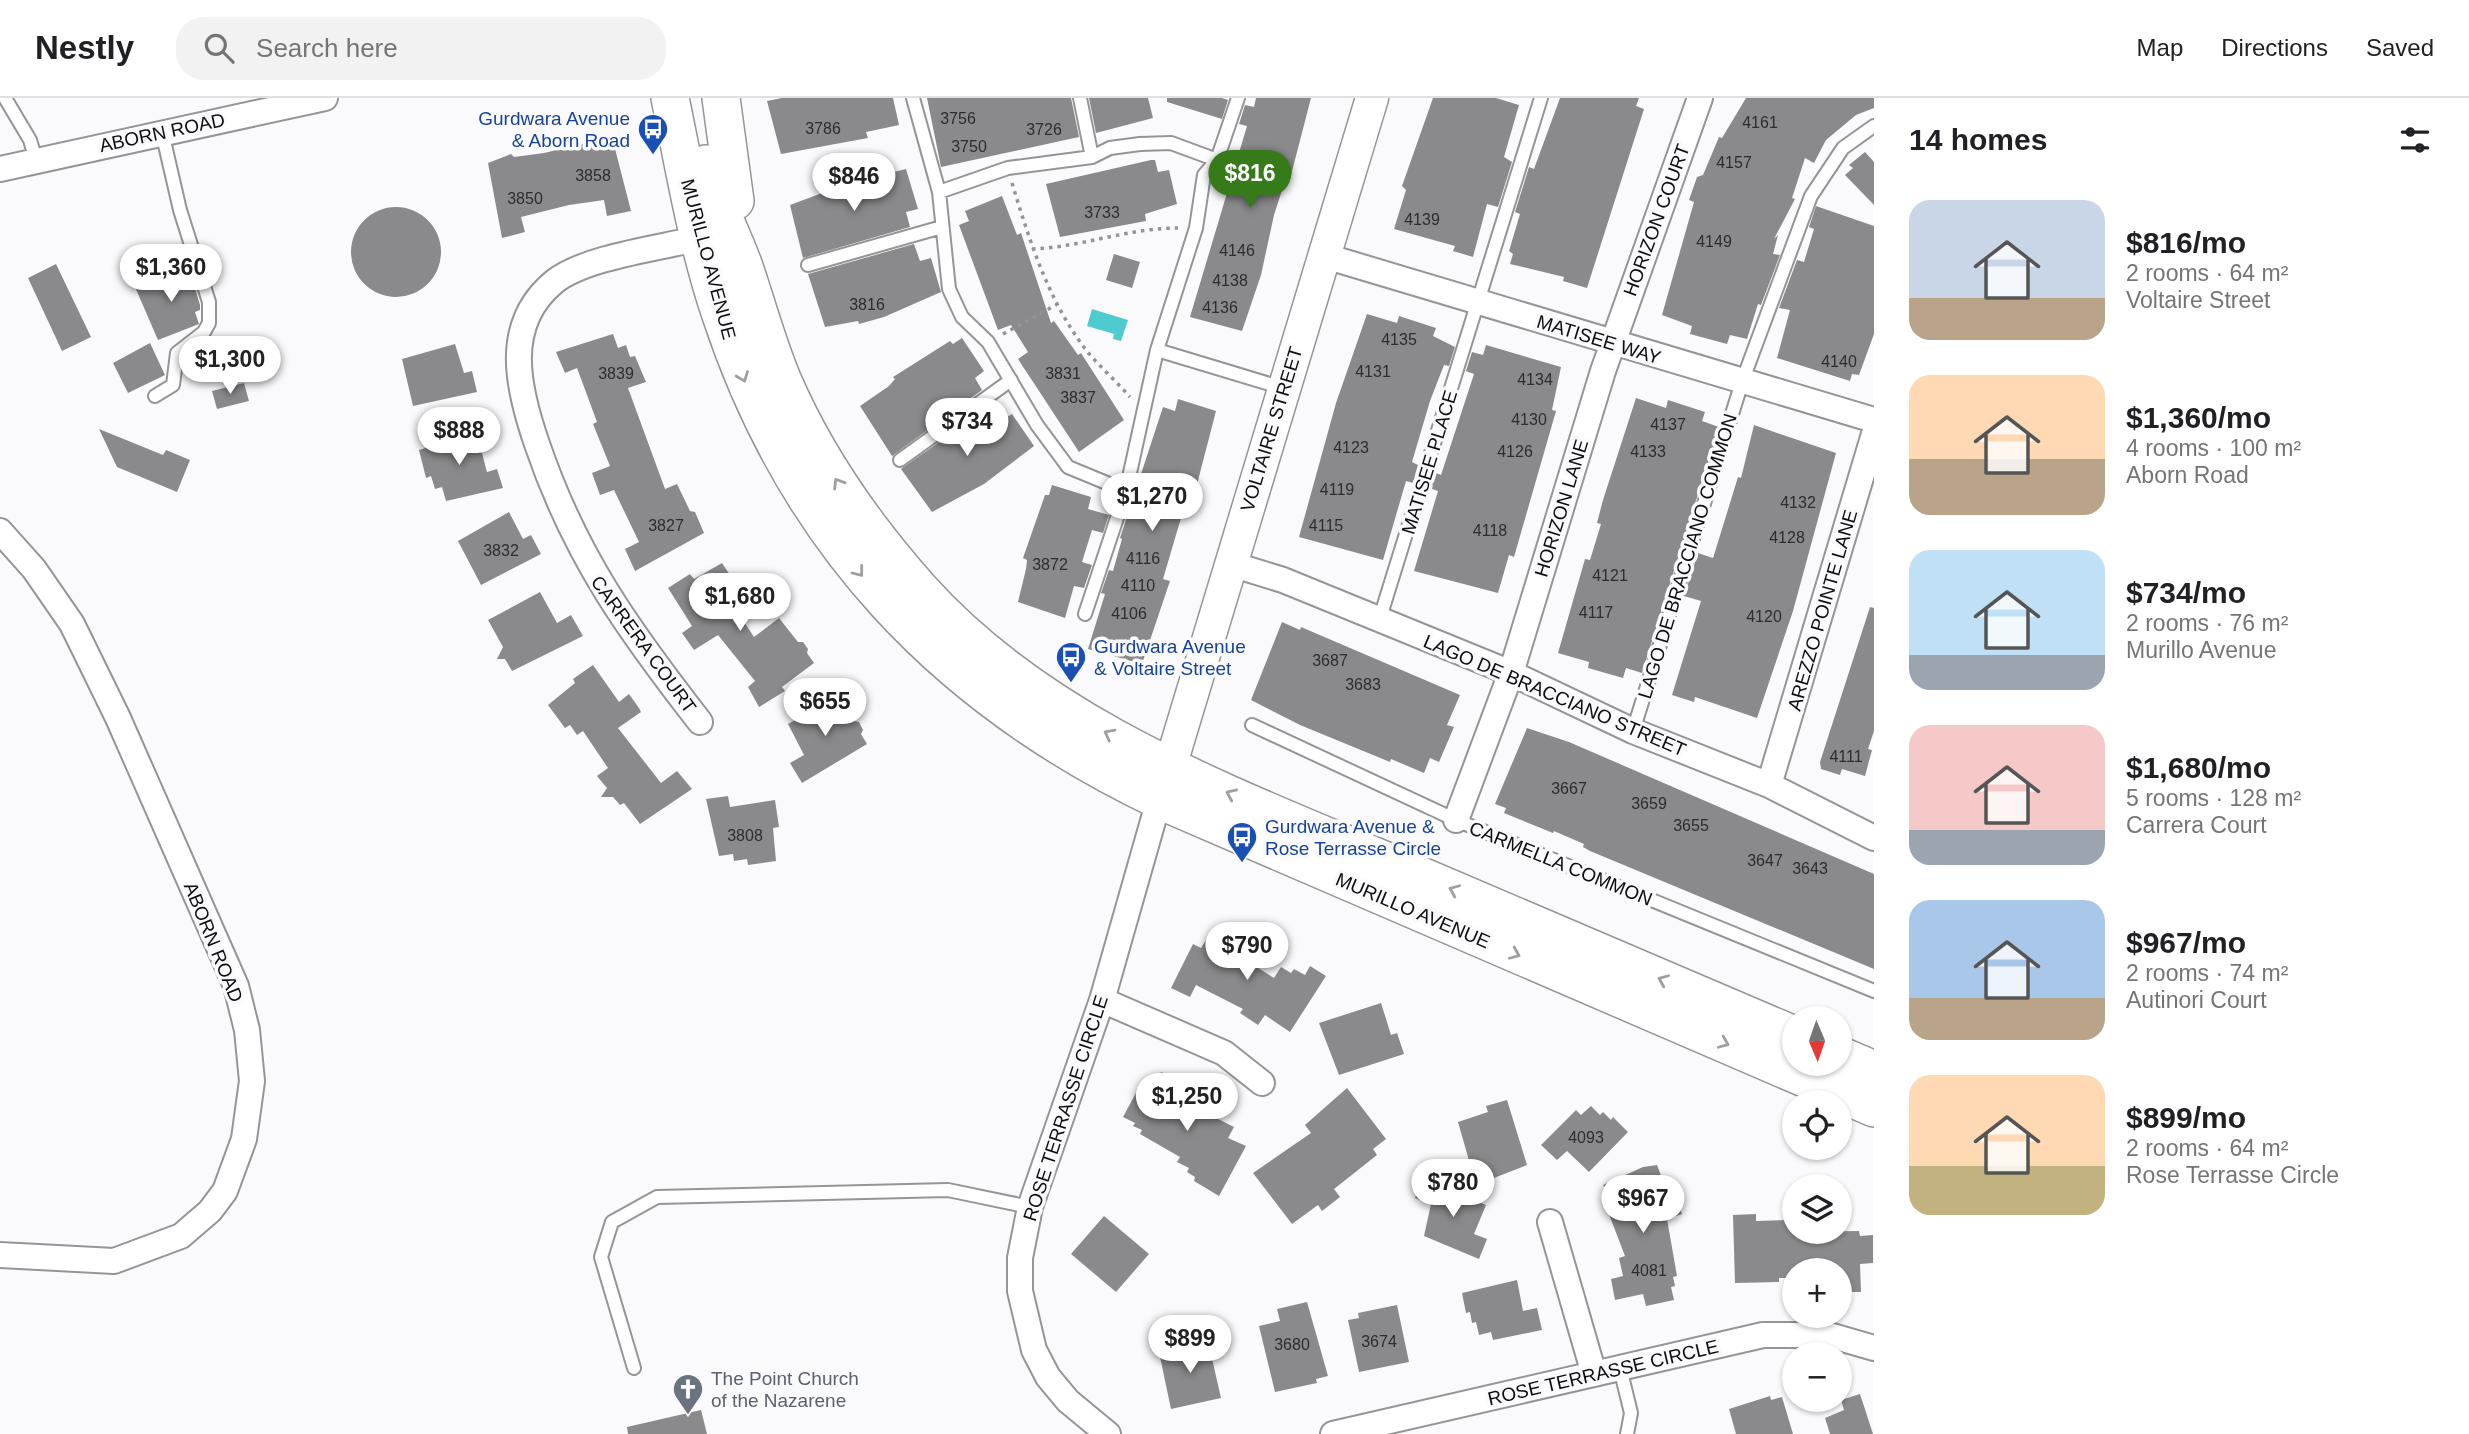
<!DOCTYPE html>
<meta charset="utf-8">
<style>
body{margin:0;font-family:Helvetica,sans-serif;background:#f2f2f2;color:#202124;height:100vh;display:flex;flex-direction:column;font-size:26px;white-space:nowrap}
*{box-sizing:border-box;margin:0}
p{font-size:23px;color:#757577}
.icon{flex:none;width:38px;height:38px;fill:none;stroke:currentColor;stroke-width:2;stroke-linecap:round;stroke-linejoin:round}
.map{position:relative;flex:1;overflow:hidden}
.details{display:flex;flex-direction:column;background:#fff;width:595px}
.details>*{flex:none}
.needle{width:46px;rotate:178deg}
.controls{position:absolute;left:1782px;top:908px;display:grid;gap:14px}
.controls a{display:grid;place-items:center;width:70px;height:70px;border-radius:50%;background:#fff;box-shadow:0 2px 5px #0004;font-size:35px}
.price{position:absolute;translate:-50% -60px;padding:0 16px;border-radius:24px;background:#fff;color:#222;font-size:23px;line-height:46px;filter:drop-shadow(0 2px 4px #0008)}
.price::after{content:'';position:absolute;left:50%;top:42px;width:21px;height:16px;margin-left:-10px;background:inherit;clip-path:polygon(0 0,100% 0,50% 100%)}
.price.current{background:#377a1a;color:#fff}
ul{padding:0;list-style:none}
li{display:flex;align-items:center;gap:21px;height:175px;padding:0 35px}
li span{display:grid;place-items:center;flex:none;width:196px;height:140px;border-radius:21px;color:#555}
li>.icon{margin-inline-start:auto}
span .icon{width:84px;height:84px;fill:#fffc;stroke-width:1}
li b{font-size:30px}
h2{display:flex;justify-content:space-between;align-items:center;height:84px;padding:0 35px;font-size:30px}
header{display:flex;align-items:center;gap:42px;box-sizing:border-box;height:98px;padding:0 35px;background:#fff;border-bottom:2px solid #e0e0e0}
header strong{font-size:33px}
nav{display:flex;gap:38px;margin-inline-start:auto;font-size:24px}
.search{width:490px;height:63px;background:#f2f2f2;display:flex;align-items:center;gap:18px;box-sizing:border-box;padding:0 24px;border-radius:28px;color:#757577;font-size:26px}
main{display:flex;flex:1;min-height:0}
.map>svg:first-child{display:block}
.water{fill:#4fcbd0}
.building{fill:#8a8a8c}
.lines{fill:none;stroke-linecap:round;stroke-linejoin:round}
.service-casing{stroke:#959597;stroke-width:16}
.minor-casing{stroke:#959597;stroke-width:28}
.tertiary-casing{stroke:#959597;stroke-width:35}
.secondary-casing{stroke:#959597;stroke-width:40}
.path{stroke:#939395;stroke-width:3.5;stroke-dasharray:3.5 5;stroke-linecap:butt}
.service{stroke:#fff;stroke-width:12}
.minor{stroke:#fff;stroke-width:24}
.tertiary{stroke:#fff;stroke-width:32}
.secondary{stroke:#fff;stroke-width:37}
.oneway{stroke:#9f9f9f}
.labels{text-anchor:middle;stroke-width:7;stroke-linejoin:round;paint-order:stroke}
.number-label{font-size:16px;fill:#2d2d2e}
.transit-label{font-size:19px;fill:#164399;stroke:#fafafd;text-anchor:start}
.street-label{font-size:19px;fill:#0e0e0f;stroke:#fafafd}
.worship-label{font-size:19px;fill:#5b616d;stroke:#fafafd;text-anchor:start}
</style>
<header>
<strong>Nestly</strong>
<div class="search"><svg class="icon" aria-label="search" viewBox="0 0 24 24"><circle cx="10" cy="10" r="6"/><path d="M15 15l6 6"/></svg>Search here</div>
<nav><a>Map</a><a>Directions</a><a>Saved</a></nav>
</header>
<main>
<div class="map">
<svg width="1874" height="1336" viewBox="0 0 1874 1336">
<rect width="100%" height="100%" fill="#fafafd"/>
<path class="water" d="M1092 211 1128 222 1121 243 1113 241 1114 236 1087 228Z"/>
<path class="building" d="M782 0H893L899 27 866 34 868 40 781 56 767 3Z
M927 0H1071L1079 39 941 69Z
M1089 0H1148L1153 20 1096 35Z
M1167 0H1222L1228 2 1222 21 1167 4Z
M1256 0H1311L1290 81 1286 80 1274 117 1261 177 1242 233 1190 219 1247 28 1239 26 1245 7 1254 9Z
M1433 0H1496L1519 7 1504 59 1512 64 1498 109 1487 106 1473 159 1453 153 1455 148 1394 131 1406 92 1402 88Z
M1560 0H1639L1636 8 1644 11 1587 190 1563 183 1564 179 1510 166 1513 156 1509 153 1520 116 1515 114 1529 69 1534 71Z
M1746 0H1874V10L1856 17 1826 42 1814 65 1805 60 1792 100 1795 101 1774 141 1778 137 1773 156 1780 157 1761 207 1758 206 1747 241 1730 237 1727 246 1690 236 1692 228 1662 217 1694 104 1689 102 1697 79 1703 77 1719 39 1722 40Z
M597 39 601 42 612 39 631 113 607 118 604 102 569 107 521 119 525 134 502 140 488 65 511 56 514 59 544 55 586 45Z
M1865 54 1874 64V107L1845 77 1853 70 1849 67Z
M1151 62H1155L1158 74 1169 72 1177 106 1145 116 1146 123 1060 139 1046 86Z
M906 71 918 111 906 114 910 129 803 160 790 107 822 95 827 90Z
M1002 98 1017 137 1021 135 1051 225 1054 223 1078 257 1081 255 1124 322 1079 354 1018 261 1028 254 1011 227 998 232 959 127 969 123 965 113Z
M1816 108 1874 128V236L1859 277 1852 276 1850 283 1777 260 1790 212 1779 210 1797 162 1804 164 1814 131 1809 129Z
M351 154a45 45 0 1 1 90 0a45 45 0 1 1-90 0Z
M914 146 920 163 931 160 941 194 884 219 859 226 858 223 825 229 808 176Z
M1114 156 1140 164 1132 190 1106 182Z
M56 166 91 239 62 253 28 180Z
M189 171 200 207V212L195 214 199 226 158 242 135 189Z
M1367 216 1397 225 1399 218 1436 230 1433 238 1455 249 1449 268 1444 267 1430 303 1412 364 1418 367 1413 385 1406 383 1383 462 1299 439 1336 305Z
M613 236 618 250 626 247 630 259 635 258 646 284 628 290 665 391 677 386 690 413 695 414 704 435 635 473 625 451 639 444 614 392 600 397 592 375 610 368 593 326 597 324 577 270 565 275 556 254Z
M962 240 984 273 975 280 982 292 892 358 860 308 889 288 895 281 893 279 950 243 953 246Z
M150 245 165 277 128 295 113 265Z
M455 246 464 275 472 273 477 294 413 308 402 261Z
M1486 247 1561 269 1552 312 1556 313 1514 459 1509 457 1498 495 1414 473 1438 393 1429 390 1434 374 1441 377 1474 276 1466 273 1472 254 1483 257Z
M244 285 249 303 217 311 212 293Z
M1636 300 1666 310 1668 302 1705 314 1702 323 1719 329 1642 575 1626 570 1623 580 1588 570 1589 564 1558 555 1585 461 1590 462 1601 426 1597 425 1603 402Z
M1178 301 1216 313 1194 398 1190 397 1181 420 1163 481 1170 483 1142 566 1088 551 1105 496 1101 495 1109 472 1113 473 1122 441 1120 440 1163 309 1175 313Z
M992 307 1002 322 1012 316 1034 348 984 386 932 414 901 371Z
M1754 327 1836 355 1793 513 1757 620 1695 599 1694 604 1672 597 1701 503 1684 498 1698 455 1713 460 1714 457 1738 379 1741 380Z
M475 329 487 374 497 371 503 390 446 403 442 389 435 391 431 378 426 380 419 352 451 342 449 336Z
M99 331 163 357 166 352 190 362 177 394 117 369Z
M1052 387 1091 399 1088 411 1109 417 1103 435 1092 432 1082 464 1092 467 1084 490 1074 488 1065 520 1018 504 1026 471 1027 462 1023 460 1045 397H1049Z
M509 414 523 441 531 437 541 456 481 487 458 443Z
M722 465 738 489 733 491 740 503 733 507 754 539 779 520 798 544H803L808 551 807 555 814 565 782 589 785 593 759 609 748 589 755 583 718 537 694 552 682 535 692 528 668 490 690 476 694 481Z
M540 494 557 525 571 517 583 538 512 573 505 561H497L503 549 488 522Z
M1870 509 1874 510V633L1868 651 1872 652 1865 678 1842 671 1840 677 1821 671 1820 664Z
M1282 524 1300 532 1301 529 1460 597 1447 627 1454 629 1439 664 1430 660 1424 675 1391 661 1390 664 1300 627 1251 602Z
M593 567 619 604 629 596 639 610 641 614 618 630 661 685 677 673 692 691 640 726 624 705 620 707 613 699H601L607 690 597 678 608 670 583 633 577 637 570 627 565 630 548 607 575 585 573 581Z
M840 597 854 623 859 624 863 632 861 636 867 646 802 685 790 665 804 657 788 626Z
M1527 630 1569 644 1874 776V871L1590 753 1583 749 1584 746 1554 733 1553 735 1504 715 1506 710 1495 706Z
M728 698 730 709 775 702 779 729 773 730 776 763 748 767 747 761 734 763 733 756 719 758 706 701Z
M1212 833 1248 851 1244 861 1274 880 1281 869 1291 875 1294 871 1305 877 1310 868 1326 878 1290 934 1265 917 1258 927 1240 915 1243 911 1196 887 1190 899 1171 890 1193 846 1201 850Z
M1381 905 1391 937 1397 935 1404 956 1339 977 1319 925Z
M1161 974 1180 983 1175 993 1192 1003 1190 1007 1234 1029 1228 1040 1246 1048 1219 1098 1194 1083 1195 1079 1187 1074 1189 1070 1177 1064 1180 1059 1140 1036 1142 1032 1133 1028 1135 1025 1123 1019 1137 993 1149 998Z
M1347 990 1386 1041 1373 1051 1377 1057 1334 1091 1340 1099 1322 1113 1318 1107 1292 1126 1253 1075 1311 1035 1305 1027Z
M1507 1002 1527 1067 1476 1087 1458 1024 1488 1014 1486 1008Z
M1591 1008 1600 1017 1603 1014 1611 1022 1613 1019 1628 1034 1589 1074 1567 1053 1557 1062 1541 1047 1576 1012 1581 1017Z
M1657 1067 1668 1096 1674 1094 1682 1116 1667 1121 1677 1178 1673 1179 1675 1188 1671 1189 1674 1202 1646 1208 1643 1196 1615 1202 1611 1181 1623 1178 1619 1160 1625 1158 1602 1098 1610 1095 1603 1087 1643 1069Z
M1422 1081 1486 1107 1474 1136 1487 1141 1479 1161 1424 1138 1431 1106 1415 1100Z
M1756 1116V1123L1789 1122 1790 1134 1859 1133 1860 1138 1873 1137V1165L1860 1166 1861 1194H1840L1839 1172H1791V1180H1779V1184L1735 1185 1733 1117Z
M1104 1118 1149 1156 1116 1194 1071 1156Z
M1517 1182 1523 1213 1537 1210 1542 1232 1493 1242 1491 1234 1479 1237 1476 1224 1472 1225 1470 1214 1466 1215 1462 1195Z
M1307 1204 1328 1278 1316 1281 1317 1285 1275 1294 1259 1228 1280 1223 1277 1211Z
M1397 1207 1409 1264 1359 1274 1348 1222 1359 1220 1358 1215Z
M1208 1243 1221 1300 1171 1311 1159 1254Z
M1860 1296 1873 1336H1830L1825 1320 1844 1312 1841 1302Z
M1770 1298 1771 1302 1782 1299 1793 1336H1736L1729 1311Z
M701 1312 707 1336H628L627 1329Z"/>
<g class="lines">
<g class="service-casing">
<path id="service" d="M5 0 30 42 36 62
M913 0 939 94 949 191 962 219 988 244 1037 327 1068 369 1126 393
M1080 0 1092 59
M939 94 1008 70 1092 59 1110 50 1140 46 1171 45 1217 62
M808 167 942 129
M1157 252 1283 290
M155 298 173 287 177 255 204 234 209 225V204L180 112 162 34
M900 362 1011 282
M1085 516 1126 393 1157 252 1196 130 1204 77 1217 62 1238 0
M1379 523 1541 0
M1252 627 1456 722 1874 893
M1633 633 1742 284 1811 98 1843 50 1874 28
M634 1270 601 1159 612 1124 657 1099 948 1092 1030 1109
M1620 1270 1631 1315 1627 1336"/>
</g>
<g class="minor-casing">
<path id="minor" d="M0 71 325 0
M700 140C660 150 585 159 554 184 502 227 518 291 537 346 575 458 629 533 700 624
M1325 158 1874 322
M0 433 34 471 72 526 118 620 236 888 247 932 252 983 244 1041 225 1093 210 1113 181 1138 114 1163 0 1157
M1231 466 1283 482 1511 575 1633 633 1769 687 1874 740
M1769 687 1874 336
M1456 722 1511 575 1603 273 1700 0
M1102 902 1224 955 1262 985
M1550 1124 1594 1276
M1108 1336 1068 1303 1048 1279 1034 1252 1020 1193V1160L1030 1109 1102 902 1159 702
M1333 1336 1763 1237H1829L1874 1250"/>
</g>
<g class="tertiary-casing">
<path id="tertiary" d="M1163 692 1372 0"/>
</g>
<g class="secondary-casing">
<path id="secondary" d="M670 0C685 72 697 147 721 217 796 444 945 600 1159 702L1874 1010
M721 0 735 103
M706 66C713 102 732 135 744 169 757 207 767 245 782 281 815 358 864 428 919 490 1043 629 1226 695 1393 766 1527 823 1660 880 1794 937
M1839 957 1874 972"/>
</g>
<path class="path" d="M1012 85C1030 144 1048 202 1086 252 1099 268 1116 283 1130 299
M1032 151C1082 149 1128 130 1178 130
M1003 236 1056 207"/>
<use href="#service" class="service"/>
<use href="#minor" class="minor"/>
<use href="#tertiary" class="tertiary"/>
<use href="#secondary" class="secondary"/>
</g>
<defs><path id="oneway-chevron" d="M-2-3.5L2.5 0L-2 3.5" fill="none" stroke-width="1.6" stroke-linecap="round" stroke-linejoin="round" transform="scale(1.75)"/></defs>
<g class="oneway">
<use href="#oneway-chevron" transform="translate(743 279) rotate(69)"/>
<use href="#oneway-chevron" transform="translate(838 385) rotate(-122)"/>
<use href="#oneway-chevron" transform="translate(859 474) rotate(52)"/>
<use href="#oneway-chevron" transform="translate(1109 636) rotate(-152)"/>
<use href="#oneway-chevron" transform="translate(1231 696) rotate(-156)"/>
<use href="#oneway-chevron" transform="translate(1454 792) rotate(-157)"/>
<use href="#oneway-chevron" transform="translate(1515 856) rotate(23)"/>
<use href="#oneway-chevron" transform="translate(1663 882) rotate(-157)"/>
<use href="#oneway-chevron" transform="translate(1724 945) rotate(23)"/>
</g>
<defs>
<g id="bus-pin" transform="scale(1.575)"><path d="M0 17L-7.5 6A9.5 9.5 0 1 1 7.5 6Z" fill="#1a4fb4" stroke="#fafafd"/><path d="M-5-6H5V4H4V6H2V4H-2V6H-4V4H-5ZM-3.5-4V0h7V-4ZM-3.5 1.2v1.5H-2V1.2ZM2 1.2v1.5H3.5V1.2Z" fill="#fff"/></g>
<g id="church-pin" transform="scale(1.575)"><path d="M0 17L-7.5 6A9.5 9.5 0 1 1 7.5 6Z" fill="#6b7280" stroke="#fafafd"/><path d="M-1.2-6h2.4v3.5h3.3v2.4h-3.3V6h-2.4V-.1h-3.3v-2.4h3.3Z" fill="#fff"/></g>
</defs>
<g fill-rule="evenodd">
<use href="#bus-pin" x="653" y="31"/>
<use href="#bus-pin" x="1071" y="559"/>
<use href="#bus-pin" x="1242" y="739"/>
<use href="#church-pin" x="688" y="1291"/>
</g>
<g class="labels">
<g class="number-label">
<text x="958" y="26">3756</text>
<text x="1760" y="30">4161</text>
<text x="823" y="36">3786</text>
<text x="1044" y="37">3726</text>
<text x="969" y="54">3750</text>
<text x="1734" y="70">4157</text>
<text x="593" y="83">3858</text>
<text x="525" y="106">3850</text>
<text x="1102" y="120">3733</text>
<text x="1422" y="127">4139</text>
<text x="1714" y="149">4149</text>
<text x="1237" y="158">4146</text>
<text x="1230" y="188">4138</text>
<text x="867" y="212">3816</text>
<text x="1220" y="215">4136</text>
<text x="1399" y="247">4135</text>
<text x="1839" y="269">4140</text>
<text x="1373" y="279">4131</text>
<text x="616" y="281">3839</text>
<text x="1063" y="281">3831</text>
<text x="1535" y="287">4134</text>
<text x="1078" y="305">3837</text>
<text x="1529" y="327">4130</text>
<text x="1668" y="332">4137</text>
<text x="1351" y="355">4123</text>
<text x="1515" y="359">4126</text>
<text x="1648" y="359">4133</text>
<text x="1337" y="397">4119</text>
<text x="1798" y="410">4132</text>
<text x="666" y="433">3827</text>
<text x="1326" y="433">4115</text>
<text x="1490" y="438">4118</text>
<text x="1787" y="445">4128</text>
<text x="501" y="458">3832</text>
<text x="1143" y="466">4116</text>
<text x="1050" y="472">3872</text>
<text x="1610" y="483">4121</text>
<text x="1138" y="493">4110</text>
<text x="1596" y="520">4117</text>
<text x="1129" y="521">4106</text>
<text x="1764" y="524">4120</text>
<text x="1330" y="568">3687</text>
<text x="1363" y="592">3683</text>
<text x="1846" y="664">4111</text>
<text x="1569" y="696">3667</text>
<text x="1649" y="711">3659</text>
<text x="1691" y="733">3655</text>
<text x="745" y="743">3808</text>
<text x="1765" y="768">3647</text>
<text x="1810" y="776">3643</text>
<text x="1586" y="1045">4093</text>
<text x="1649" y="1178">4081</text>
<text x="1379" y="1249">3674</text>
<text x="1292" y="1252">3680</text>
</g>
<g class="transit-label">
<text x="630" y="27" text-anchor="end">Gurdwara Avenue<tspan x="630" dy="22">&amp; Aborn Road</tspan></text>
<text x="1094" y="555">Gurdwara Avenue<tspan x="1094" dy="22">&amp; Voltaire Street</tspan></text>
<text x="1265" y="735">Gurdwara Avenue &amp;<tspan x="1265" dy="22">Rose Terrasse Circle</tspan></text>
</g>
<g class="street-label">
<text transform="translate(162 34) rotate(-12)" y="7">ABORN ROAD</text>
<text transform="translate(1656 122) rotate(-70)" y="7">HORIZON COURT</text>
<text transform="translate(709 161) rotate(75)" y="7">MURILLO AVENUE</text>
<text transform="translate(1599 241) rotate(17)" y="7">MATISEE WAY</text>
<text transform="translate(1271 331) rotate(-73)" y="7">VOLTAIRE STREET</text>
<text transform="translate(1429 364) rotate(-73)" y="7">MATISEE PLACE</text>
<text transform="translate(1561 410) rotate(-73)" y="7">HORIZON LANE</text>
<text transform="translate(1687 458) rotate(-73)" y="7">LAGO DE BRACCIANO COMMON</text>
<text transform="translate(1822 512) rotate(-74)" y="7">AREZZO POINTE LANE</text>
<text transform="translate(644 546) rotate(54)" y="7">CARRERA COURT</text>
<text transform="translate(1555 597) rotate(23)" y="7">LAGO DE BRACCIANO STREET</text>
<text transform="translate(1561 765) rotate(22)" y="7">CARMELLA COMMON</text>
<text transform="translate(1413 812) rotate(23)" y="7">MURILLO AVENUE</text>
<text transform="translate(214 844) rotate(68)" y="7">ABORN ROAD</text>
<text transform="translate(1065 1010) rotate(-72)" y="7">ROSE TERRASSE CIRCLE</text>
<text transform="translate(1603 1274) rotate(-13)" y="7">ROSE TERRASSE CIRCLE</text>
</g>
<g class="worship-label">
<text x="711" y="1287">The Point Church<tspan x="711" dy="22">of the Nazarene</tspan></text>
</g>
</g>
</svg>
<div class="controls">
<a><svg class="needle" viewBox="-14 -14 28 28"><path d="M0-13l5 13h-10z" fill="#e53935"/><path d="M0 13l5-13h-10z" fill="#757577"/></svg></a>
<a><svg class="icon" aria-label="locate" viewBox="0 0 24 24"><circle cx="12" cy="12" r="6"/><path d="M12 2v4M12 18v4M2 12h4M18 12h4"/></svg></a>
<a><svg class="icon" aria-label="layers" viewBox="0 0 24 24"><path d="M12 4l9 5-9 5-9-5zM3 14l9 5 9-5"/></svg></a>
<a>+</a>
<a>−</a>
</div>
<b class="price current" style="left:1250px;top:112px">$816</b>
<b class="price" style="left:854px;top:115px">$846</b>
<b class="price" style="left:171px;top:206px">$1,360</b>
<b class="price" style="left:230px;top:298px">$1,300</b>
<b class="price" style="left:967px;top:360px">$734</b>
<b class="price" style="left:459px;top:369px">$888</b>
<b class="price" style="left:1152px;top:435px">$1,270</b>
<b class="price" style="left:740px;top:535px">$1,680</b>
<b class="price" style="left:825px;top:640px">$655</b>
<b class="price" style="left:1247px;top:884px">$790</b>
<b class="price" style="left:1187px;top:1035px">$1,250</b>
<b class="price" style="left:1453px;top:1121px">$780</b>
<b class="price" style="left:1643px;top:1137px">$967</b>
<b class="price" style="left:1190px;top:1277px">$899</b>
</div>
<section class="details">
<h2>14 homes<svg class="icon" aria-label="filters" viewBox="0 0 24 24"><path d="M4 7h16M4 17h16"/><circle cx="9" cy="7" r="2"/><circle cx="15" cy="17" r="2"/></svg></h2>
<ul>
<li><span style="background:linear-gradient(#c9d6e8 70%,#b9a48a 0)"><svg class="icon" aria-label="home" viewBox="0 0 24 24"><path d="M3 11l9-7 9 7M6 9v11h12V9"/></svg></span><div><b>$816/mo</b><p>2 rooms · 64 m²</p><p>Voltaire Street</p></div></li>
<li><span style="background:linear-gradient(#ffd9b3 60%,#b9a48a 0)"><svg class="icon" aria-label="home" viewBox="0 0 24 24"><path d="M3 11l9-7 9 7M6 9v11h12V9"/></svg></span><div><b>$1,360/mo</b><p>4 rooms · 100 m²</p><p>Aborn Road</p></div></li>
<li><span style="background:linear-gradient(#bfe0f5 75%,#9aa5b1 0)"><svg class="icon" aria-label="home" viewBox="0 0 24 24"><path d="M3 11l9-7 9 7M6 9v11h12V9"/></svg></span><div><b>$734/mo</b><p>2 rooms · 76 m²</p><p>Murillo Avenue</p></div></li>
<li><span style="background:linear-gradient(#f6c9c9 75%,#9aa5b1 0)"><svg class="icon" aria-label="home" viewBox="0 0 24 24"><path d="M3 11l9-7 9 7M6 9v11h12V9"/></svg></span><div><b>$1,680/mo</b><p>5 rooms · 128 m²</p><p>Carrera Court</p></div></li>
<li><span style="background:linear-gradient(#a9c7e8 70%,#b9a48a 0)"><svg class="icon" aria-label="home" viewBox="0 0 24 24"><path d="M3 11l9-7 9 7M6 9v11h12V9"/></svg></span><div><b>$967/mo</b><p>2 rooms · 74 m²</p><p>Autinori Court</p></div></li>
<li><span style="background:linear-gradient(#ffd9b3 65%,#c2b280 0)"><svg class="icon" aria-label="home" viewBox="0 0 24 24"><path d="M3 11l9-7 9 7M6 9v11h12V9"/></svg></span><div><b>$899/mo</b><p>2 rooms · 64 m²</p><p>Rose Terrasse Circle</p></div></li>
</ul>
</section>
</main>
